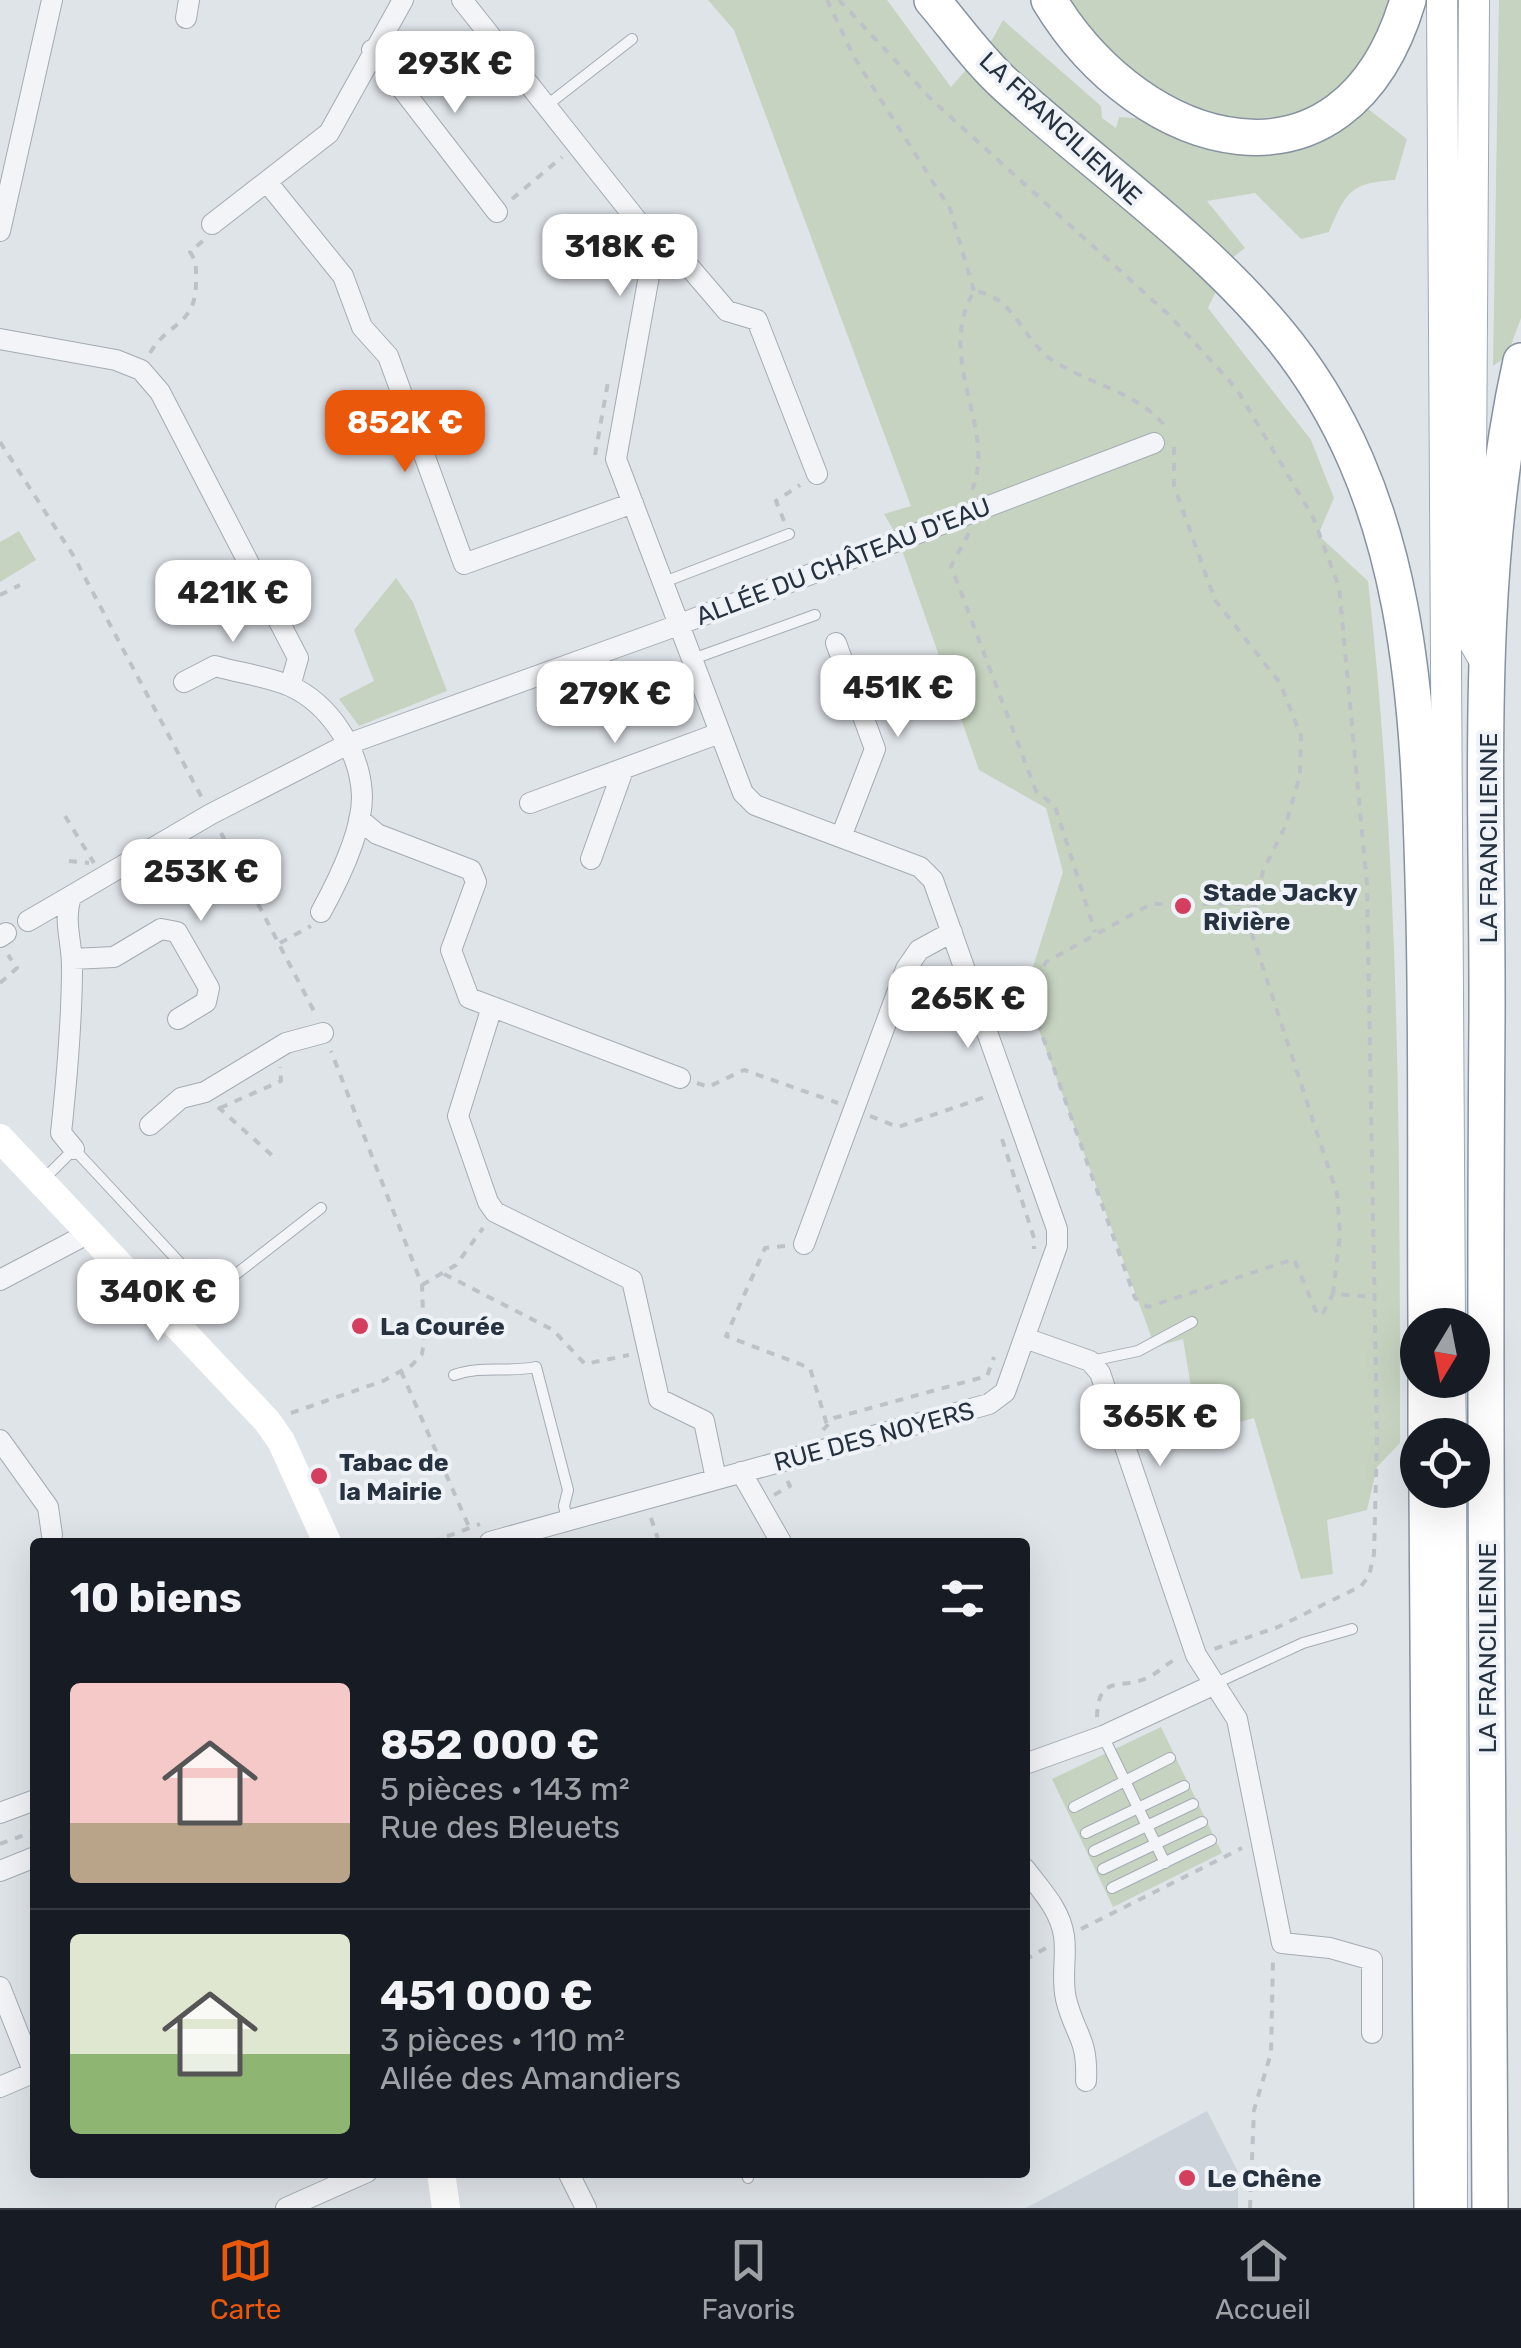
<!DOCTYPE html>
<html lang="fr">
<meta charset="utf-8">
<style>
body{margin:0;font-family:Rubik,sans-serif;background:#242831;color:#f1f3f6;height:100vh;display:flex;flex-direction:column;font-size:38px;white-space:nowrap}
*{box-sizing:border-box;margin:0}
p{font-size:32px;color:#9ea1a6}
.icon{flex:none;width:55px;height:55px;fill:none;stroke:currentColor;stroke-width:2;stroke-linecap:round;stroke-linejoin:round}
.map{position:relative;flex:1;overflow:hidden}
.drawer{position:absolute;left:30px;top:1538px;width:1000px;height:640px;display:flex;flex-direction:column;background:#171b24;border-radius:10px;box-shadow:0 10px 40px #0002}
.drawer>*{flex:none}
.needle{width:65px;rotate:190deg}
.fabs{position:absolute;left:1400px;top:1308px;display:grid;gap:20px}
.fabs a{display:grid;place-items:center;width:90px;height:90px;border-radius:50%;background:#171b24;box-shadow:0 10px 40px #0002;font-size:50px}
.price{position:absolute;translate:-50% -85px;padding:0 22px;border-radius:20px;background:#fff;color:#222;font-size:32px;line-height:65px;filter:drop-shadow(0 2px 5px #0008)}
.price::after{content:'';position:absolute;left:50%;top:60px;width:30px;height:22px;margin-left:-15px;background:inherit;clip-path:polygon(0 0,100% 0,50% 100%)}
.price.active{background:#ea580c;color:#fff}
ul{padding:0;list-style:none}
li{display:flex;align-items:center;gap:30px;height:250px;padding:0 40px}
li+li{border-top:2px solid #363941}
li span{display:grid;place-items:center;flex:none;width:280px;height:200px;border-radius:10px;color:#555}
li>.icon{margin-inline-start:auto}
span .icon{width:120px;height:120px;fill:#fffc;stroke-width:1}
li b{font-size:42px}
h2{display:flex;justify-content:space-between;align-items:center;height:120px;padding:0 40px;font-size:42px}
.dock{display:flex;justify-content:space-around;align-items:center;height:140px;border-top:2px solid #363941;background:#171b24;font-size:28px;color:#9ea1a6}
.dock a{display:grid;justify-items:center;gap:5px}
.dock .active{color:#ea580c}
.map>svg:first-child{display:block}
.built{fill:#cdd3db}
.green{fill:#c6d3c0}
.lines{fill:none;stroke-linecap:round;stroke-linejoin:round}
.lane-casing{stroke:#a4abb3;stroke-width:12}
.street-casing{stroke:#a4abb3;stroke-width:22}
.primary-casing{stroke:#9ea9b5;stroke-width:32}
.highway-casing{stroke:#8692a0;stroke-width:38}
.path{stroke:#bdc2c8;stroke-width:4;stroke-dasharray:8 8;stroke-linecap:butt}
.lane{stroke:#f2f4f7;stroke-width:10}
.street{stroke:#f2f4f7;stroke-width:20}
.secondary{stroke:#fff;stroke-width:28}
.primary{stroke:#fff;stroke-width:30}
.highway{stroke:#fff;stroke-width:35}
.poi-dot{fill:#d43e5f;stroke:#eff3f7;stroke-width:4}
.labels{text-anchor:middle;stroke-width:8;stroke-linejoin:round;paint-order:stroke}
.street-label{font-size:25px;fill:#273241;stroke:#eff3f7}
.poi-label{font-size:25px;font-weight:bold;fill:#273241;stroke:#eff3f7;text-anchor:start}
</style>
<div class="map">
<svg width="1521" height="2208" viewBox="0 0 1521 2208">
<rect width="100%" height="100%" fill="#dfe4e9"/>
<path class="built" d="M1207 2111 1238 2172V2208H1026Z"/>
<path class="green" d="M708 0H887L951 87 992 40 1003 20 1101 106 1102 118 1116 128 1119 117 1147 119 1204 148 1267 152 1318 133 1359 102 1407 139 1395 180C1350 183 1346 192 1329 232L1301 239 1255 193 1207 201 1245 248 1232 258 1208 308 1311 440 1334 498 1318 535 1368 581C1400 867 1400 1155 1400 1443L1377 1467 1367 1510 1327 1520 1333 1574 1301 1579 1254 1418 1199 1434 1183 1339 1155 1347 1025 992 1063 872 1046 808 979 770 897 536 884 514 911 506 734 30Z
M1065 0H1392L1376 45 1341 91 1305 115 1219 121 1132 78Z
M1499 0H1521V318L1507 356 1493 366Z
M19 531 36 560 0 582V542Z
M396 578 413 602 447 691 359 726 339 699 374 681 354 630Z
M1161 1727 1222 1853 1113 1907 1052 1779Z"/>
<g class="lines">
<g class="lane-casing">
<path id="lane" d="M546 106 632 39
M664 582 789 534
M690 660 815 615
M43 1180 74 1149 207 1292
M177 1320 321 1208
M1091 1361 1138 1351 1192 1322
M454 1375C481 1365 508 1373 536 1367L568 1490 564 1506 567 1520
M1214 1684 1303 1643 1352 1629
M1103 1736 1165 1863
M1074 1807 1170 1758
M1086 1833 1184 1786
M1094 1851 1193 1804
M1103 1869 1202 1822
M1112 1888 1211 1840
M746 2172 748 2178"/>
</g>
<g class="street-casing">
<path id="street" d="M462 0 647 233 652 259 616 459 743 793 755 805 920 867 933 880 1057 1229V1246L1005 1392 989 1404 490 1542
M186 18 189 0
M372 50 497 212
M267 182 343 276 362 327 388 356 464 564 633 503
M212 224 329 133 403 0
M0 231 52 0
M652 259 686 263 727 311 757 320 817 474
M0 339 116 360 141 370 160 392 298 658 290 686
M836 643 875 749 841 837
M184 682 215 666C239 673 267 676 290 686 330 704 361 752 362 797 362 833 338 881 321 912
M530 803 717 734
M359 819 377 834 471 870 476 882 451 950 469 998 680 1078
M591 859 623 770
M28 921 71 896
M0 937 6 933
M72 959 114 957 161 929 177 932 209 988 206 1002 178 1019
M492 1007 458 1116 488 1202 495 1212 632 1280 659 1399 704 1421 716 1479
M150 1125 181 1098 205 1092 286 1043 323 1033
M74 1149 61 1133C67 1077 72 1022 72 966 72 941 63 922 71 896L211 814 348 744 662 631 1154 443
M804 1244 906 969 919 950 952 932
M0 1280 91 1232
M1025 1338 1090 1361 1100 1373 1196 1655 1237 1719 1282 1943 1330 1948 1372 1960V2033
M0 1440 48 1507 52 1535
M741 1472 781 1542
M1025 1764 1103 1736 1213 1685
M0 1813 35 1800
M1025 1869C1041 1890 1060 1909 1064 1936 1067 1957 1061 1977 1066 1999 1075 2036 1088 2037 1086 2081
M0 1871 35 1857
M0 1987 34 2073
M0 2087 35 2072
M568 2172 586 2208
M286 2208 367 2172"/>
</g>
<g class="primary-casing">
<path id="primary" d="M1442 0 1450 1325
M1474 0 1470 635 1489 668
M1450 1380 1451 1435
M1451 1490 1452 2208"/>
</g>
<g class="highway-casing">
<path id="highway" d="M932 0C956 28 979 61 1007 86 1095 166 1198 237 1275 329 1415 495 1419 711 1424 917 1427 1053 1425 1189 1426 1325
M1049 0C1141 153 1345 211 1408 0
M1426 1380V1435
M1427 1490 1432 2208
M1490 2208C1488 1812 1484 1415 1487 1019 1488 800 1473 576 1521 361"/>
</g>
<path class="path" d="M827 0 854 57 950 209 974 291
M839 0 933 101 1169 315 1236 388 1313 517 1339 587 1367 885 1377 1437 1374 1554 1369 1576 1361 1586 1278 1627 1214 1649
M512 199 562 157
M663 218 678 244
M150 353C169 321 196 326 196 282 196 269 197 262 190 252L204 240
M0 442 73 555 202 798
M1174 447V486L1215 600 1280 683 1301 736 1300 775 1285 827 1263 871 1250 928 1337 1194 1340 1234 1333 1294 1375 1297
M595 455 608 382
M972 490C998 430 934 359 974 291 1015 296 1022 340 1052 360 1089 384 1137 392 1165 426
M784 521 776 501 800 485
M969 533 951 566 1036 791 1055 806 1095 932
M0 595 20 585
M65 816 94 863
M221 833 316 1015
M69 861 89 863
M280 943 311 926
M0 983 17 968 8 955
M1027 992 1135 1298 1148 1307 1294 1259 1317 1314 1322 1315 1333 1294
M997 1001 1032 991 1046 962 1151 904H1254
M697 1083 708 1087 744 1070 838 1103
M218 1107 275 1158
M220 1108 281 1081 280 1067
M870 1116 898 1127 988 1096
M1002 1139 1034 1238V1249
M785 1246 765 1248 726 1336 810 1368 827 1425
M444 1274 553 1330 585 1364 629 1355
M422 1285 456 1265 483 1228
M401 1371 469 1527
M291 1413 383 1381 412 1365 422 1354 424 1341 422 1285 331 1051
M823 1430 834 1418 987 1376 994 1357
M774 1495 790 1486 787 1480
M651 1518 659 1542
M432 1542 480 1524
M1097 1717C1098 1672 1122 1691 1149 1677 1159 1672 1166 1664 1176 1659
M0 1844 35 1831
M1081 1929 1242 1848
M1025 1960 1046 1948
M1250 2208 1254 2110 1271 2053 1273 1960"/>
<use href="#lane" class="lane"/>
<use href="#street" class="street"/>
<path class="secondary" d="M0 1138 267 1421 281 1441 327 1542
M441 2172 446 2208"/>
<use href="#primary" class="primary"/>
<use href="#highway" class="highway"/>
</g>
<g class="poi-dot">
<circle cx="1183" cy="906" r="10"/>
<circle cx="360" cy="1326" r="10"/>
<circle cx="319" cy="1476" r="10"/>
<circle cx="1187" cy="2178" r="10"/>
</g>
<g class="labels">
<g class="street-label">
<text transform="translate(1061 128) rotate(43)" y="9">LA FRANCILIENNE</text>
<text transform="translate(843 561) rotate(-21)" y="9">ALLÉE DU CHÂTEAU D'EAU</text>
<text transform="translate(1488 838) rotate(-90)" y="9">LA FRANCILIENNE</text>
<text transform="translate(874 1436) rotate(-15)" y="9">RUE DES NOYERS</text>
<text transform="translate(1487 1648) rotate(-90)" y="9">LA FRANCILIENNE</text>
</g>
<g class="poi-label">
<text x="1203" y="901">Stade Jacky<tspan x="1203" dy="29">Rivière</tspan></text>
<text x="380" y="1335">La Courée</text>
<text x="339" y="1471">Tabac de<tspan x="339" dy="29">la Mairie</tspan></text>
<text x="1207" y="2187">Le Chêne</text>
</g>
</g>
</svg>
<div class="fabs">
<a><svg class="needle" viewBox="-14 -14 28 28"><path d="M0-13l5 13h-10z" fill="#e53935"/><path d="M0 13l5-13h-10z" fill="#9ea1a6"/></svg></a>
<a><svg class="icon" aria-label="locate" viewBox="0 0 24 24"><circle cx="12" cy="12" r="6"/><path d="M12 2v4M12 18v4M2 12h4M18 12h4"/></svg></a>
</div>
<b class="price" style="left:455px;top:116px">293K €</b>
<b class="price" style="left:620px;top:299px">318K €</b>
<b class="price active" style="left:405px;top:475px">852K €</b>
<b class="price" style="left:233px;top:645px">421K €</b>
<b class="price" style="left:898px;top:740px">451K €</b>
<b class="price" style="left:615px;top:746px">279K €</b>
<b class="price" style="left:201px;top:924px">253K €</b>
<b class="price" style="left:968px;top:1051px">265K €</b>
<b class="price" style="left:158px;top:1344px">340K €</b>
<b class="price" style="left:1160px;top:1469px">365K €</b>
<section class="drawer">
<h2>10 biens<svg class="icon" aria-label="filters" viewBox="0 0 24 24"><path d="M4 7h16M4 17h16"/><circle cx="9" cy="7" r="2"/><circle cx="15" cy="17" r="2"/></svg></h2>
<ul>
<li><span style="background:linear-gradient(#f6c9c9 70%,#b9a48a 0)"><svg class="icon" aria-label="home" viewBox="0 0 24 24"><path d="M3 11l9-7 9 7M6 9v11h12V9"/></svg></span><div><b>852 000 €</b><p>5 pièces · 143 m²</p><p>Rue des Bleuets</p></div></li>
<li><span style="background:linear-gradient(#dfe7d0 60%,#8fb573 0)"><svg class="icon" aria-label="home" viewBox="0 0 24 24"><path d="M3 11l9-7 9 7M6 9v11h12V9"/></svg></span><div><b>451 000 €</b><p>3 pièces · 110 m²</p><p>Allée des Amandiers</p></div></li>
</ul>
</section>
</div>
<nav class="dock">
<a class="active"><svg class="icon" aria-label="map" viewBox="0 0 24 24"><path d="M3 6l6-2 6 2 6-2v14l-6 2-6-2-6 2zM9 4v14M15 6v14"/></svg>Carte</a>
<a><svg class="icon" aria-label="saved" viewBox="0 0 24 24"><path d="M7 4h10v16l-5-4-5 4z"/></svg>Favoris</a>
<a><svg class="icon" aria-label="home" viewBox="0 0 24 24"><path d="M3 11l9-7 9 7M6 9v11h12V9"/></svg>Accueil</a>
</nav>
